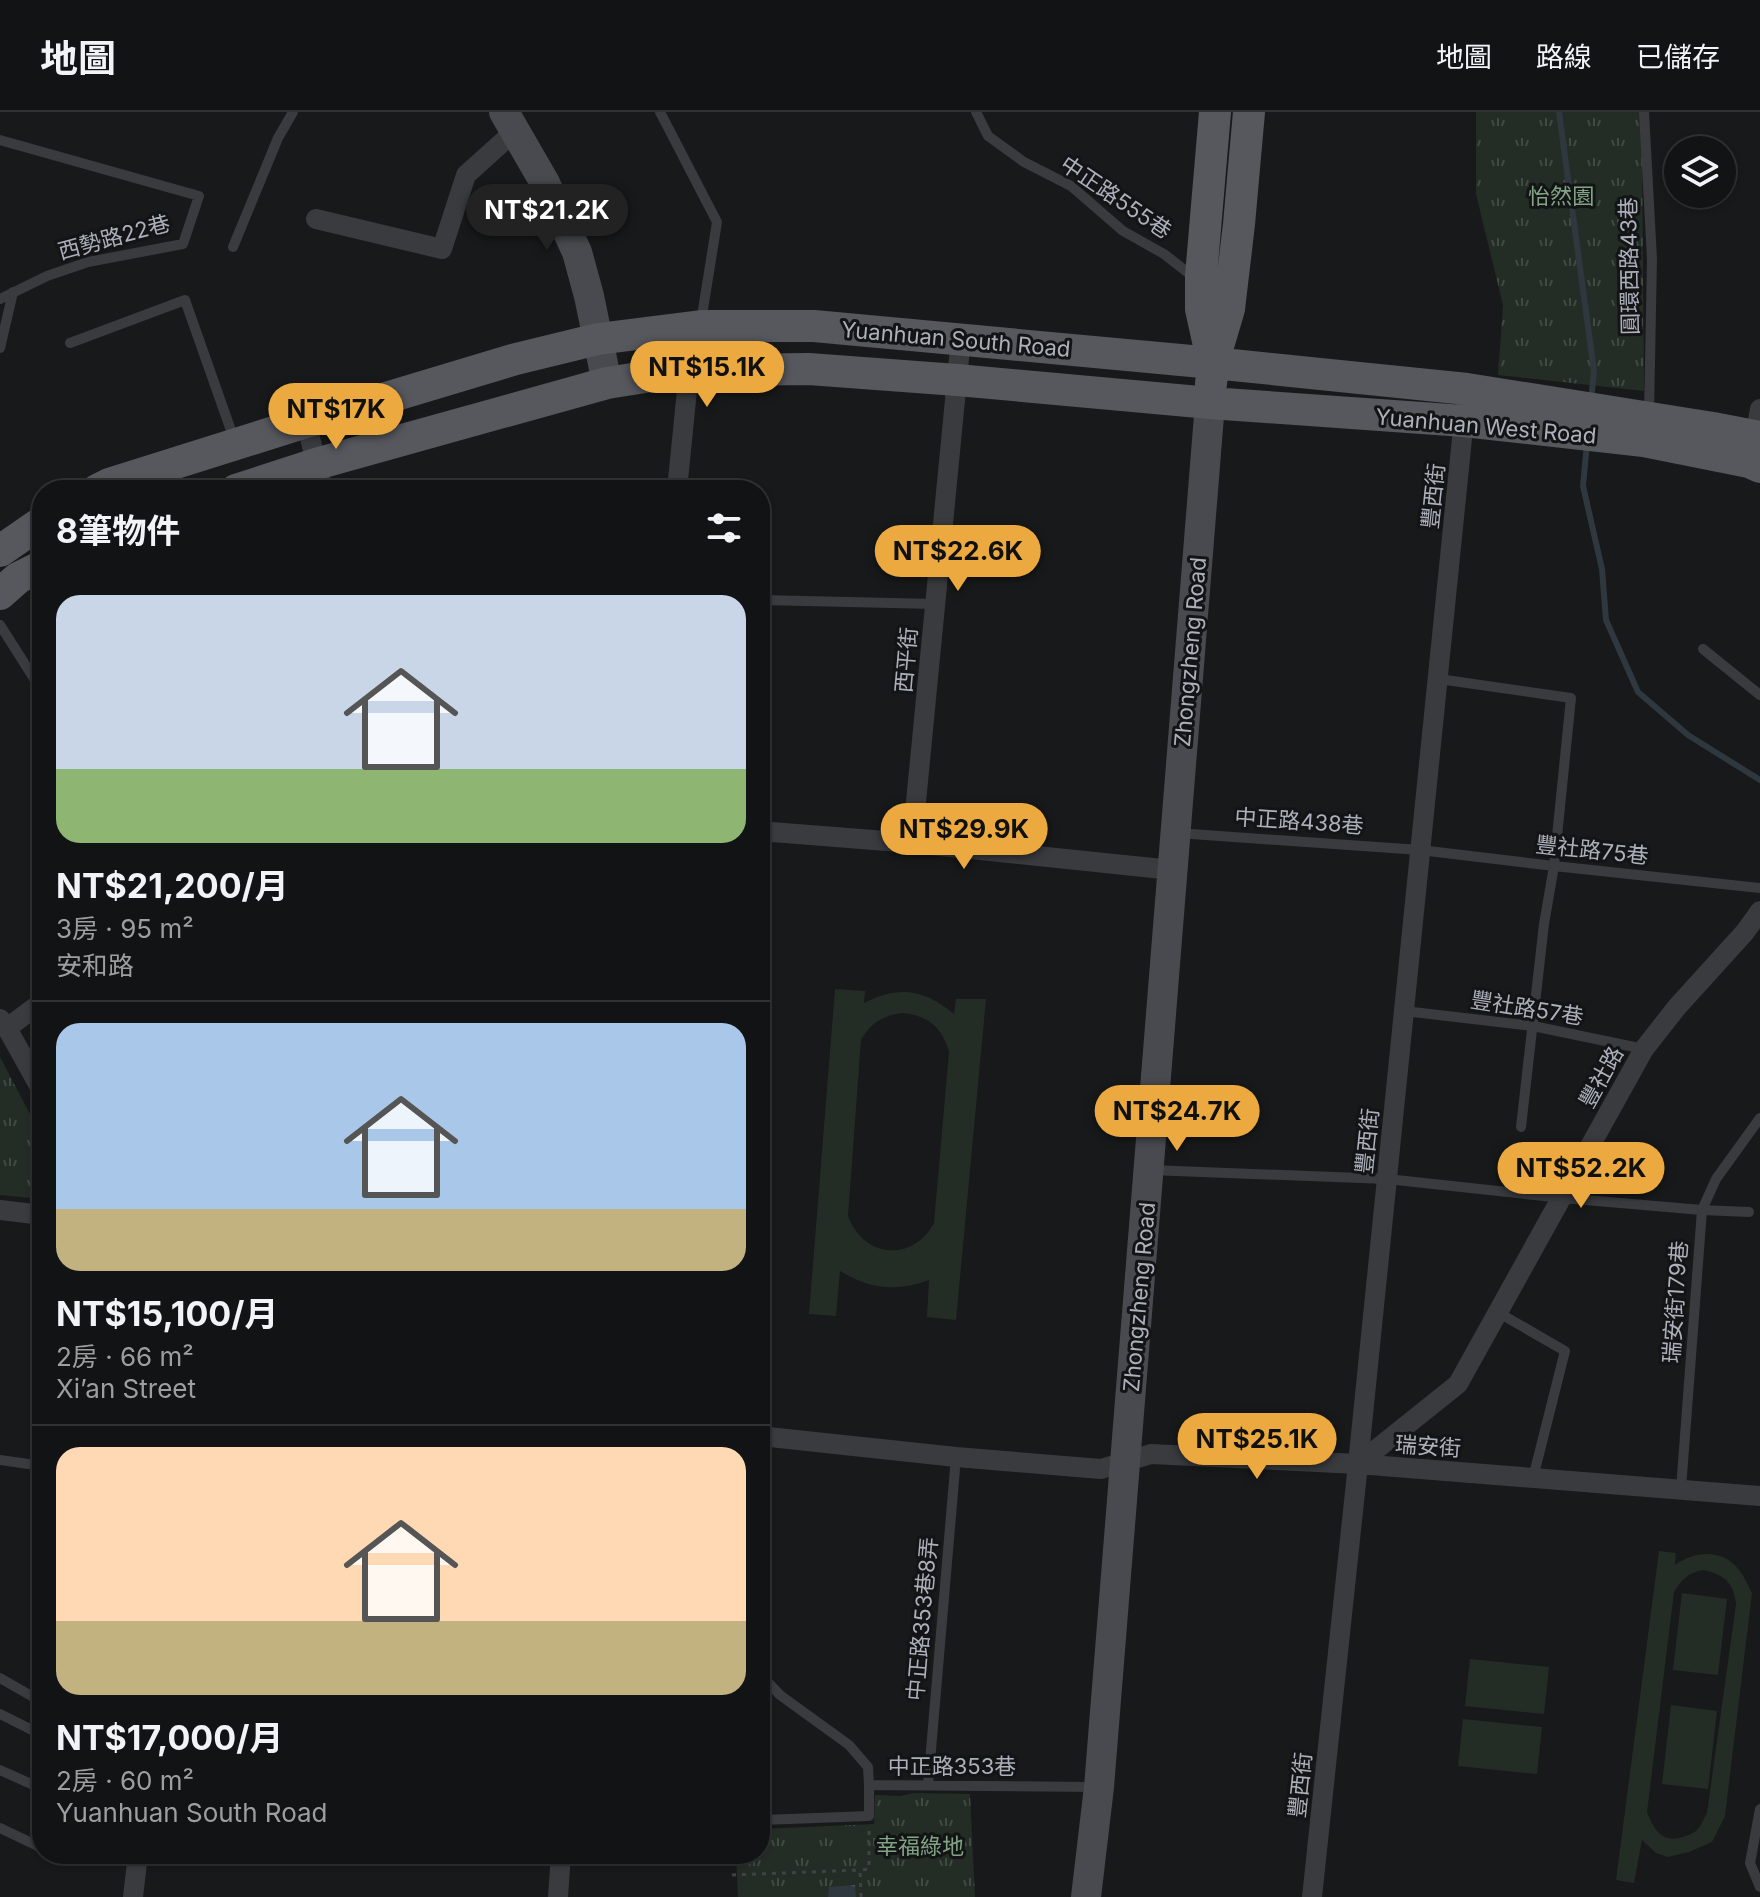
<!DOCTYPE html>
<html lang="zh-TW">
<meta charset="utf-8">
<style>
body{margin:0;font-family:Inter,"Noto Sans TC",sans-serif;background:#1f2022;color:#f1f3f6;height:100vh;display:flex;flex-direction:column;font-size:30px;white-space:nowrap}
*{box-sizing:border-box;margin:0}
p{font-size:26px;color:#9c9ea0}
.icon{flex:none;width:44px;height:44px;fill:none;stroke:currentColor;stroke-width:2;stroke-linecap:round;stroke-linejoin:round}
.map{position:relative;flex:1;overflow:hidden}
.sheet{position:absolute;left:32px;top:368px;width:738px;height:1384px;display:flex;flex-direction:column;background:#121314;border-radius:32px;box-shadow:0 2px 6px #0004,0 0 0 2px #313234}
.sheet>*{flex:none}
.tools{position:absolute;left:1664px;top:24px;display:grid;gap:16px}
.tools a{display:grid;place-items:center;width:72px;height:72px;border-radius:50%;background:#121314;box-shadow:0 2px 6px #0004,0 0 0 2px #313234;font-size:40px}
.price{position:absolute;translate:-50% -68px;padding:0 18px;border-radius:28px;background:#eba940;color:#111;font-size:26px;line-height:52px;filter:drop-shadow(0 2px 4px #0008)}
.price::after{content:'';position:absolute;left:50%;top:48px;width:24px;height:18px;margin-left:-12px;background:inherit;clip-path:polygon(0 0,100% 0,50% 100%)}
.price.active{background:#222;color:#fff}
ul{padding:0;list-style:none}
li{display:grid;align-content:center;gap:16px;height:424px;padding:0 24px}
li+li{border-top:2px solid #313234}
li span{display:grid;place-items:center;height:248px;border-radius:24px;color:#555}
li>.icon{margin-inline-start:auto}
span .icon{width:144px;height:144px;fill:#fffc;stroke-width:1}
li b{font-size:34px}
h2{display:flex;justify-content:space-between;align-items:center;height:96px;padding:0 24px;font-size:34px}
header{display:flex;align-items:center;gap:48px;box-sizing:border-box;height:112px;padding:0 40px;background:#121314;border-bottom:2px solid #313234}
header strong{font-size:38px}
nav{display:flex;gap:44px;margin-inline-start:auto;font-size:28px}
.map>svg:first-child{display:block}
.park{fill:url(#park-tufts)}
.pitch{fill:#242d25;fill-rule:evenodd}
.water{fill:url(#water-waves)}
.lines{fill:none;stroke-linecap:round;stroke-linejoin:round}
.stream{stroke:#2f383e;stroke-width:6}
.path{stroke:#404246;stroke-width:3;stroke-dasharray:4 6;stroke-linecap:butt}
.lane{stroke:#3a3b3f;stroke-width:10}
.street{stroke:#3a3b3f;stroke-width:20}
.secondary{stroke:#484a4f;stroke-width:30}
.primary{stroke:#56585e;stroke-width:32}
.labels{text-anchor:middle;stroke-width:6;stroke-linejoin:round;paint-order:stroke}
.park-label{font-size:22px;fill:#83a484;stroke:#131416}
.street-label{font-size:22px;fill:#abb0ba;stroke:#131416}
</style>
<header>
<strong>地圖</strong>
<nav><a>地圖</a><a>路線</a><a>已儲存</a></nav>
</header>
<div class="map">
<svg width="1760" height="1785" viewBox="0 0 1760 1785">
<defs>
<pattern id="park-tufts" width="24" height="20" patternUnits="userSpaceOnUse" patternTransform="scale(2)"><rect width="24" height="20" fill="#242d25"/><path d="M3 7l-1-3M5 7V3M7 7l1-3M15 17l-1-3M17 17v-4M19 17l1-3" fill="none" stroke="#414943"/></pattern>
<pattern id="water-waves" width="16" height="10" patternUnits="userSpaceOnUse" patternTransform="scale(2)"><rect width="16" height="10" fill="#2f383e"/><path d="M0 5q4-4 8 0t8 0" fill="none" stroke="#4a5258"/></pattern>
</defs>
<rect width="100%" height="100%" fill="#18191a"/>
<path class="park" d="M1476 0H1640L1642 38 1644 279 1498 263 1503 193 1476 82Z
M0 945 42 1025V1087L0 1083Z
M913 1681 970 1682 975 1785H738L736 1742H760V1717L874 1712 875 1683 901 1684Z"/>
<path class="pitch" d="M835 877 865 879 864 891C898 873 925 877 954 902L956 887H986L956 1208 927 1205 929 1168C897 1180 869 1177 840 1159L836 1204 809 1202ZM903 901C927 903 943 916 949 940L934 1111C913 1150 864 1147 848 1104L861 928C871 911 883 903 903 901Z
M1659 1439 1676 1441 1675 1453C1694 1439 1723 1436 1739 1458 1744 1464 1748 1473 1752 1481L1725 1704 1712 1730 1689 1740 1668 1745 1656 1741 1642 1728 1634 1771 1616 1768ZM1703 1458C1725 1463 1733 1470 1736 1492L1707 1701C1704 1706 1701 1714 1697 1718 1693 1722 1684 1725 1679 1726 1660 1730 1653 1715 1647 1700L1674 1480C1682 1467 1688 1461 1703 1458Z
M1682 1481 1727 1487 1718 1563 1673 1558Z
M1470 1547 1549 1555 1544 1602 1465 1594Z
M1671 1593 1717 1599 1708 1677 1662 1672Z
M1463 1607 1542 1615 1537 1662 1458 1654Z"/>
<path class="water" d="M855 1773 856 1785H828L829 1775Z"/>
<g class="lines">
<path class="stream" d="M1559 0 1594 259 1591 288
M1587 331 1583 374 1602 457 1606 508 1638 580 1688 623 1760 668"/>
<path class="path" d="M732 1763 860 1758
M861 1785 860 1758 869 1757V1717"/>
<path class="lane" d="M660 0 717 110 701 210
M976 0 988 24 1024 50 1071 74 1123 119 1164 142 1196 167
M1644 0 1652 147 1649 302
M0 28 199 84 183 132 88 150 47 164 0 187
M233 135 278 26 293 0
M70 231 185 188 234 327
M0 236 13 180
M760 488 935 492
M0 513 42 579
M1703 537 1760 583
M1439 567 1571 586 1554 754 1544 812 1521 1015
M1177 721 1420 738 1554 754 1760 776
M1404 899 1533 914 1644 937
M1150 1058 1387 1067 1562 1086 1702 1098 1681 1377
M1749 1100 1702 1098 1716 1067 1760 1006
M1499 1201 1565 1239 1533 1366
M0 1348 42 1354
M760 1562 780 1583 849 1633 868 1655 869 1673 1097 1675
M0 1566 42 1590
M0 1602 42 1623
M0 1658 42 1677
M928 1673 956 1345
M1760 1697 1750 1751 1760 1775
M760 1708 869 1704V1673
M0 1716 42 1736
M54 1742 68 1749 71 1742"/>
<path class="street" d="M316 107 442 137 466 63 516 18
M306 310 323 378
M1754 332 1760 297
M677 378 689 258 687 215
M760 719 912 731 1172 758
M912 731 961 226
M0 907 7 916 42 979
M7 916 42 890
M0 1098 42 1103
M760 1324 956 1345 1101 1357 1151 1342 1358 1352 1760 1384
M1358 1352 1458 1272 1644 937 1677 895 1745 820 1760 799
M133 1785 138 1742
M558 1785 561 1742
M1312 1785 1358 1352 1465 297"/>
<path class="secondary" d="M504 0 545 71 577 140 589 184 607 271
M1086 1785 1099 1675 1210 291"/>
<path class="primary" d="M1212 247 1201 197V164L1215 0
M1211 272 1213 251 1229 197 1239 112 1249 0
M97 378 109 372 306 310 516 247 598 227 701 214H814L1213 251 1467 277 1713 316 1760 325
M236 378 316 352 607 271 689 258 809 257 957 268 1210 291 1464 309 1644 329 1749 350 1760 355
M0 439 42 410
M0 482 18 466 42 454"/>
</g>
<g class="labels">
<g class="park-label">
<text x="1561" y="92">怡然園</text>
<text x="920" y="1742">幸福綠地</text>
</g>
<g class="street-label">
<text transform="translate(1116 85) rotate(34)" y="8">中正路555巷</text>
<text transform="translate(114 125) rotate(-15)" y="8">西勢路22巷</text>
<text transform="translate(1629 154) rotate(-91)" y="8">圓環西路43巷</text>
<text transform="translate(956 227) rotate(5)" y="8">Yuanhuan South Road</text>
<text transform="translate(1486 314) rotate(5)" y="8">Yuanhuan West Road</text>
<text transform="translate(1433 384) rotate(-84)" y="8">豐西街</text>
<text transform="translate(1190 540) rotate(-85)" y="8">Zhongzheng Road</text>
<text transform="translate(906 548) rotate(-85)" y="8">西平街</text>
<text transform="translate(1299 709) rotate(4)" y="8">中正路438巷</text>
<text transform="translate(1592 738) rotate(6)" y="8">豐社路75巷</text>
<text transform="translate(1527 896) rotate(9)" y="8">豐社路57巷</text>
<text transform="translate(1601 965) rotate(-61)" y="8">豐社路</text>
<text transform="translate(1367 1029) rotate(-84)" y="8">豐西街</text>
<text transform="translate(1139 1185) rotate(-85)" y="8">Zhongzheng Road</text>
<text transform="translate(1675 1190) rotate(-86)" y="8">瑞安街179巷</text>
<text transform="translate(1428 1334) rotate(4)" y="8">瑞安街</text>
<text transform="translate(922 1507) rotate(-85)" y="8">中正路353巷8弄</text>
<text x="952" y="1662">中正路353巷</text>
<text transform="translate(1300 1673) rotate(-84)" y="8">豐西街</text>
</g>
</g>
</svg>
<div class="tools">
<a><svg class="icon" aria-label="layers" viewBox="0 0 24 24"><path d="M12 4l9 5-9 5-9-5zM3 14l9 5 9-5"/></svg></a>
</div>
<b class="price active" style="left:547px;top:140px">NT$21.2K</b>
<b class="price" style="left:707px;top:297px">NT$15.1K</b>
<b class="price" style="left:336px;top:339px">NT$17K</b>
<b class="price" style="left:958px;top:481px">NT$22.6K</b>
<b class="price" style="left:964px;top:759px">NT$29.9K</b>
<b class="price" style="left:1177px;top:1041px">NT$24.7K</b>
<b class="price" style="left:1581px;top:1098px">NT$52.2K</b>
<b class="price" style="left:1257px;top:1369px">NT$25.1K</b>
<section class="sheet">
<h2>8筆物件<svg class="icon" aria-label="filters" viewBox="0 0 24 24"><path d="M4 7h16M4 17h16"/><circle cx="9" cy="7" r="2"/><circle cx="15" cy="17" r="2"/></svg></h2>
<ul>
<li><span style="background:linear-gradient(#c9d6e8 70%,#8fb573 0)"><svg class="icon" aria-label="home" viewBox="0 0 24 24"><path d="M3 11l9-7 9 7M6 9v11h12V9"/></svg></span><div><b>NT$21,200/月</b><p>3房 · 95 m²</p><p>安和路</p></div></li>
<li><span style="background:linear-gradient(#a9c7e8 75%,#c2b280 0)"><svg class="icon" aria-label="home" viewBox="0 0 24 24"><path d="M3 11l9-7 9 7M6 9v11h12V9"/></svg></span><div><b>NT$15,100/月</b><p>2房 · 66 m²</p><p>Xi’an Street</p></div></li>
<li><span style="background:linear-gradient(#ffd9b3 70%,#c2b280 0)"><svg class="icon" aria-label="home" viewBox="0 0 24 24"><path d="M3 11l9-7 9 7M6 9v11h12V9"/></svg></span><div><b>NT$17,000/月</b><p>2房 · 60 m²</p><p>Yuanhuan South Road</p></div></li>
</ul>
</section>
</div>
